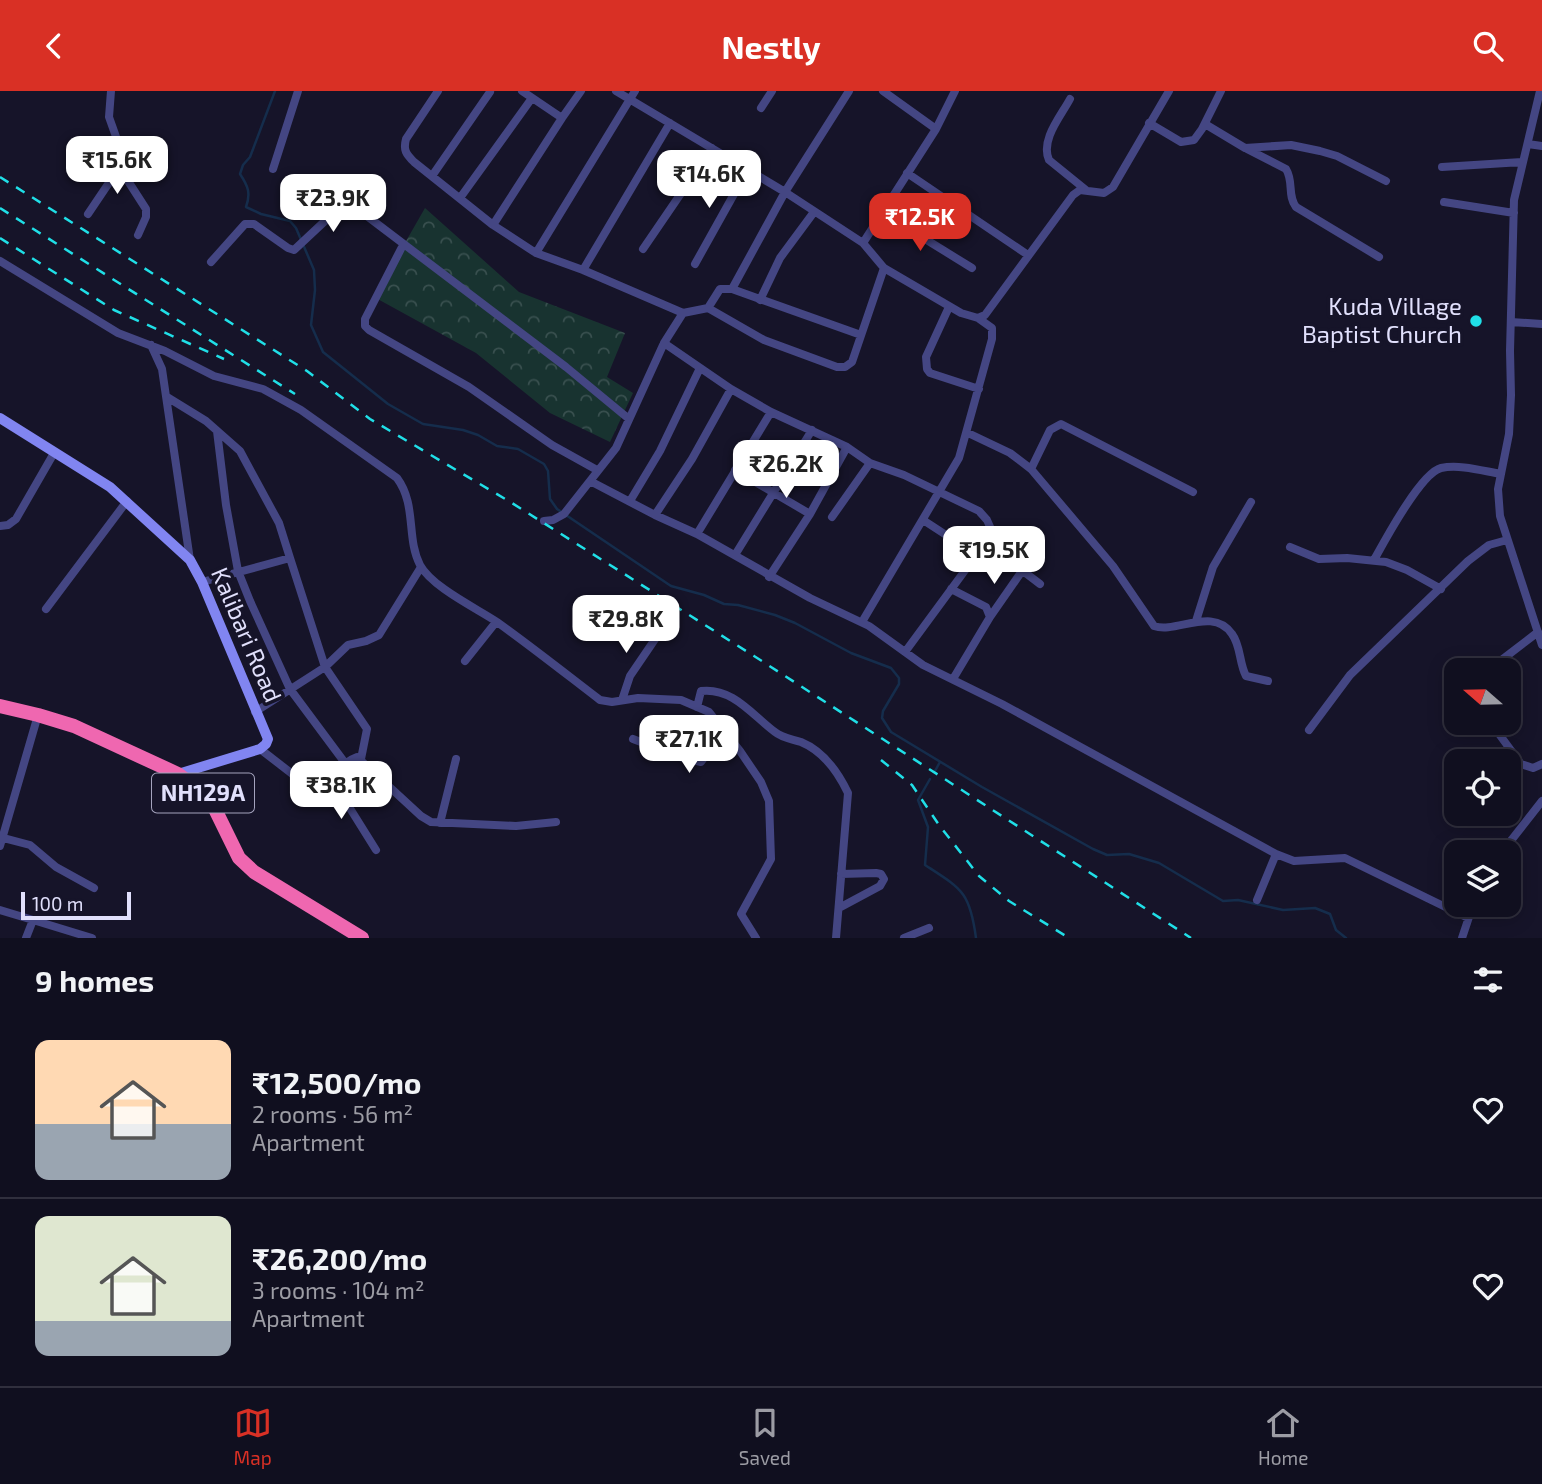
<!DOCTYPE html>
<meta charset="utf-8">
<style>
body{margin:0;font-family:"Exo 2",sans-serif;background:#1e1d2c;color:#f1f3f6;height:100vh;display:flex;flex-direction:column;font-size:26px;white-space:nowrap}
*{box-sizing:border-box;margin:0}
p{font-size:23px;color:#9c9ca4}
.icon{flex:none;width:38px;height:38px;fill:none;stroke:currentColor;stroke-width:2;stroke-linecap:round;stroke-linejoin:round}
.map{position:relative;height:847px;overflow:hidden}
.drawer{display:flex;flex-direction:column;background:#100f1f;flex:1}
.drawer>*{flex:none}
.needle{width:46px;rotate:290deg}
.buttons{position:absolute;left:1444px;top:567px;display:grid;gap:14px}
.buttons a{display:grid;place-items:center;width:77px;height:77px;border-radius:14px;background:#100f1f;box-shadow:0 4px 18px #0003,0 0 0 2px #302f3d;font-size:35px}
.scale{position:absolute;left:21px;bottom:18px;width:110px;box-sizing:border-box;padding-left:7px;border:4px solid #e1e0fc;border-top:0;font-size:19px;line-height:24px;white-space:nowrap;color:#e1e0fc;-webkit-text-stroke:5px #161429;paint-order:stroke}
.price{position:absolute;translate:-50% -60px;padding:0 16px;border-radius:14px;background:#fff;color:#222;font-size:23px;line-height:46px;filter:drop-shadow(0 2px 4px #0008)}
.price::after{content:'';position:absolute;left:50%;top:42px;width:21px;height:16px;margin-left:-10px;background:inherit;clip-path:polygon(0 0,100% 0,50% 100%)}
.price.current{background:#d93025;color:#fff}
ul{padding:0;list-style:none}
li{display:flex;align-items:center;gap:21px;height:175px;padding:0 35px}
li+li{border-top:2px solid #302f3d}
li span{display:grid;place-items:center;flex:none;width:196px;height:140px;border-radius:14px;color:#555}
li>.icon{margin-inline-start:auto}
span .icon{width:84px;height:84px;fill:#fffc;stroke-width:1}
li b{font-size:30px}
h2{display:flex;justify-content:space-between;align-items:center;height:84px;padding:0 35px;font-size:30px}
header{display:flex;justify-content:space-between;align-items:center;height:91px;padding:0 35px;background:#d93025;color:#fff;font-size:32px;font-weight:700}
.menu{display:flex;justify-content:space-around;align-items:center;height:98px;border-top:2px solid #302f3d;background:#100f1f;font-size:19px;color:#9c9ca4}
.menu a{display:grid;justify-items:center;gap:4px}
.menu .current{color:#d93025}
.map>svg:first-child{display:block}
.forest{fill:url(#forest-crowns)}
.lines{fill:none;stroke-linecap:round;stroke-linejoin:round}
.stream{stroke:#152d4c;stroke-width:2.5}
.street{stroke:#444683;stroke-width:8}
.secondary{stroke:#8185f1;stroke-width:10}
.highway{stroke:#ef67b0;stroke-width:14}
.rail{stroke:#20dfe7;stroke-width:2.5;stroke-dasharray:10 9;stroke-linecap:butt}
.poi-dot{fill:#20dfe7;stroke:#161429;stroke-width:2.5}
.labels{text-anchor:middle;stroke-width:7;stroke-linejoin:round;paint-order:stroke}
.shield{fill:#161429;stroke:#a4a3bd;stroke-width:2}
.shield-label{font-size:23px;font-weight:bold;fill:#e1e0fc}
.poi-label{font-size:24px;fill:#e1e0fc;stroke:#161429;text-anchor:end}
.street-label{font-size:24px;fill:#e1e0fc;stroke:#161429}
</style>
<header><svg class="icon" aria-label="back" viewBox="0 0 24 24"><path d="M15 5l-7 7 7 7"/></svg>Nestly<svg class="icon" aria-label="search" viewBox="0 0 24 24"><circle cx="10" cy="10" r="6"/><path d="M15 15l6 6"/></svg></header>
<div class="map">
<svg width="1542" height="847" viewBox="0 0 1542 847">
<defs>
<pattern id="forest-crowns" width="20" height="18" patternUnits="userSpaceOnUse" patternTransform="scale(1.75)"><rect width="20" height="18" fill="#183330"/><path d="M2 6a3 3 0 1 1 6 0M12 15a3 3 0 1 1 6 0" fill="none" stroke="#39504f"/></pattern>
</defs>
<rect width="100%" height="100%" fill="#161429"/>
<path class="forest" d="M425 117 519 201 625 242 607 286 633 302 610 351 550 322 476 262 374 206Z"/>
<g class="lines">
<path class="stream" d="M275 0 250 66 243 74 240 83C248 95 251 102 246 116L261 123 290 130 296 137 314 179 315 199 311 234 323 261 388 313 423 333 463 339 478 344 497 355 518 358 544 373 548 380 550 408 557 418 671 495 704 504 724 513 738 514 775 524 795 532 851 562 891 577 899 587V593L883 620 882 627 891 641 982 696 1093 758 1107 764 1129 763 1159 772 1223 810 1238 809 1283 819 1315 817 1330 823 1336 839 1346 847
M935 680 940 671
M930 688 918 709 928 736 925 774C962 798 970 801 976 847"/>
<path class="street" d="M111 0 109 26 120 57 128 90 146 118V126L138 144
M438 0 406 48C403 59 406 63 414 71L493 134 536 162 583 179 683 222
M522 0 562 27 581 0
M616 0 785 101 863 152 884 177 961 222 978 227 985 224 1073 104 1080 99 1104 102 1113 96 1169 0
M883 0 936 38
M1540 0 1514 109 1510 260 1511 304 1509 343 1498 398 1500 425 1542 554
M1070 8C1061 25 1040 49 1049 69L1086 99
M761 17 772 0
M1149 32 1181 51 1194 49 1202 38 1221 0
M1205 33 1245 57 1291 54 1320 60 1337 65 1386 90
M1528 53 1542 55
M1247 58 1286 78C1294 91 1287 104 1296 116L1379 166
M1442 76 1522 71
M273 78 298 0
M907 82 1028 164
M432 85 490 1
M460 107 532 7
M1444 111 1514 122
M883 122 972 177
M88 123 123 71
M493 134 562 27
M863 152 936 38 955 0
M403 154 365 228V235L369 239 469 296 552 354 597 379
M643 158 712 57
M536 162 635 0
M0 170 118 242 165 260 214 285 263 298 301 319 397 387C417 414 406 447 420 474 432 496 476 517 497 531 532 556 566 583 600 609L612 611 638 607 681 609 709 621 740 660 761 691 769 710 771 768 741 823 756 847
M211 171 245 133H254L288 157 294 159 341 115 351 113 566 276 629 328
M695 173 748 78
M583 179 670 32
M732 198 785 101 849 0
M760 209 780 167 814 121
M949 216 926 266 927 278 930 282 979 298
M708 217 764 249 837 276H845L852 271 884 177
M1511 231 1542 233
M664 252 731 298 771 321 847 356 870 372 904 384 979 420 987 429 1003 465 1040 493
M151 254 162 278 190 469
M167 306 206 330 240 360 279 432 290 467
M217 340 226 414 238 480 250 510 290 598 345 672
M968 342 1010 362 1031 378 1113 475 1154 535C1176 543 1213 515 1232 543 1241 555 1239 572 1246 585L1268 590
M1031 378 1050 339 1061 333 1193 401
M735 379 810 423
M590 390 655 424 697 443 810 507 869 535 923 574 1002 613 1276 763 1294 770 1345 767 1468 827
M630 410 660 360 700 277
M655 424 692 368 731 298
M832 426 870 372
M544 430 553 429 564 423 616 357 664 252 683 222 708 217 720 198H732L861 244
M0 435 8 434 16 428 54 362
M697 443 771 321
M1290 456 1319 468 1347 467 1386 471 1407 479 1441 498
M735 464 812 339
M1374 469C1385 449 1421 382 1441 377 1460 373 1483 380 1501 383
M769 486 810 423 847 356
M202 491 290 467 325 576 367 638 361 668
M951 498 986 516 990 526 953 588
M46 518 127 410
M990 526 1022 480
M1196 530 1213 476 1251 411
M862 531 959 367 992 248V237L978 227
M905 561 969 474 971 466 966 457 923 429
M465 570 496 531
M1495 574 1538 541
M622 609 630 585 664 535
M697 616 701 600C733 596 753 625 775 641 782 647 792 648 801 651 823 660 838 681 848 702L836 847
M255 621 325 576 348 554 366 550 379 544 421 476
M1491 632 1521 673 1533 677 1542 673
M1309 639 1350 584 1468 470 1489 454 1507 449
M633 648 680 666 701 671 724 639
M260 658 313 699C331 692 339 672 357 666L421 725 431 731 516 735 556 731
M331 687 376 759
M440 732 456 668
M0 746 30 754 56 776 94 797
M0 755 38 624
M1502 761 1542 710
M1257 809 1276 763
M839 817 880 795 884 788 881 783 876 782 841 783
M0 819 33 829 26 847
M33 829 92 847
M904 847 929 837
M1462 847 1473 814"/>
<path class="secondary" d="M0 327 110 396 190 469 202 491 268 648 266 653 260 658 178 683"/>
<path class="highway" d="M0 615 38 624 74 635 178 683 206 704 213 714 239 767 254 781 362 847"/>
<path class="rail" d="M0 86 307 280 370 328 512 412 754 565 1191 847
M0 117 295 303
M0 147 114 219 224 268
M881 669 912 694 939 734 979 785 1009 810 1069 847"/>
</g>
<circle class="poi-dot" cx="1476" cy="230" r="7"/>
<g class="labels">
<rect class="shield" x="152" y="682.5" width="102" height="39" rx="5"/>
<g class="shield-label">
<text x="203" y="710">NH129A</text>
</g>
<g class="poi-label">
<text x="1462" y="224">Kuda Village<tspan x="1462" dy="28">Baptist Church</tspan></text>
</g>
<g class="street-label">
<text transform="translate(246 544) rotate(67)" y="8">Kalibari Road</text>
</g>
</g>
</svg>
<div class="buttons">
<a><svg class="needle" viewBox="-14 -14 28 28"><path d="M0-13l5 13h-10z" fill="#e53935"/><path d="M0 13l5-13h-10z" fill="#9c9ca4"/></svg></a>
<a><svg class="icon" aria-label="locate" viewBox="0 0 24 24"><circle cx="12" cy="12" r="6"/><path d="M12 2v4M12 18v4M2 12h4M18 12h4"/></svg></a>
<a><svg class="icon" aria-label="layers" viewBox="0 0 24 24"><path d="M12 4l9 5-9 5-9-5zM3 14l9 5 9-5"/></svg></a>
</div>
<div class="scale">100 m</div>
<b class="price" style="left:117px;top:105px">₹15.6K</b>
<b class="price" style="left:709px;top:119px">₹14.6K</b>
<b class="price" style="left:333px;top:143px">₹23.9K</b>
<b class="price current" style="left:920px;top:162px">₹12.5K</b>
<b class="price" style="left:786px;top:409px">₹26.2K</b>
<b class="price" style="left:994px;top:495px">₹19.5K</b>
<b class="price" style="left:626px;top:564px">₹29.8K</b>
<b class="price" style="left:689px;top:684px">₹27.1K</b>
<b class="price" style="left:341px;top:730px">₹38.1K</b>
</div>
<section class="drawer">
<h2>9 homes<svg class="icon" aria-label="filters" viewBox="0 0 24 24"><path d="M4 7h16M4 17h16"/><circle cx="9" cy="7" r="2"/><circle cx="15" cy="17" r="2"/></svg></h2>
<ul>
<li><span style="background:linear-gradient(#ffd9b3 60%,#9aa5b1 0)"><svg class="icon" aria-label="home" viewBox="0 0 24 24"><path d="M3 11l9-7 9 7M6 9v11h12V9"/></svg></span><div><b>₹12,500/mo</b><p>2 rooms · 56 m²</p><p>Apartment</p></div><svg class="icon" aria-label="heart" viewBox="0 0 24 24"><path d="M12 20l-8-8c-3-5 5-10 8-4 3-6 11-1 8 4z"/></svg></li>
<li><span style="background:linear-gradient(#dfe7d0 75%,#9aa5b1 0)"><svg class="icon" aria-label="home" viewBox="0 0 24 24"><path d="M3 11l9-7 9 7M6 9v11h12V9"/></svg></span><div><b>₹26,200/mo</b><p>3 rooms · 104 m²</p><p>Apartment</p></div><svg class="icon" aria-label="heart" viewBox="0 0 24 24"><path d="M12 20l-8-8c-3-5 5-10 8-4 3-6 11-1 8 4z"/></svg></li>
</ul>
</section>
<nav class="menu">
<a class="current"><svg class="icon" aria-label="map" viewBox="0 0 24 24"><path d="M3 6l6-2 6 2 6-2v14l-6 2-6-2-6 2zM9 4v14M15 6v14"/></svg>Map</a>
<a><svg class="icon" aria-label="saved" viewBox="0 0 24 24"><path d="M7 4h10v16l-5-4-5 4z"/></svg>Saved</a>
<a><svg class="icon" aria-label="home" viewBox="0 0 24 24"><path d="M3 11l9-7 9 7M6 9v11h12V9"/></svg>Home</a>
</nav>
